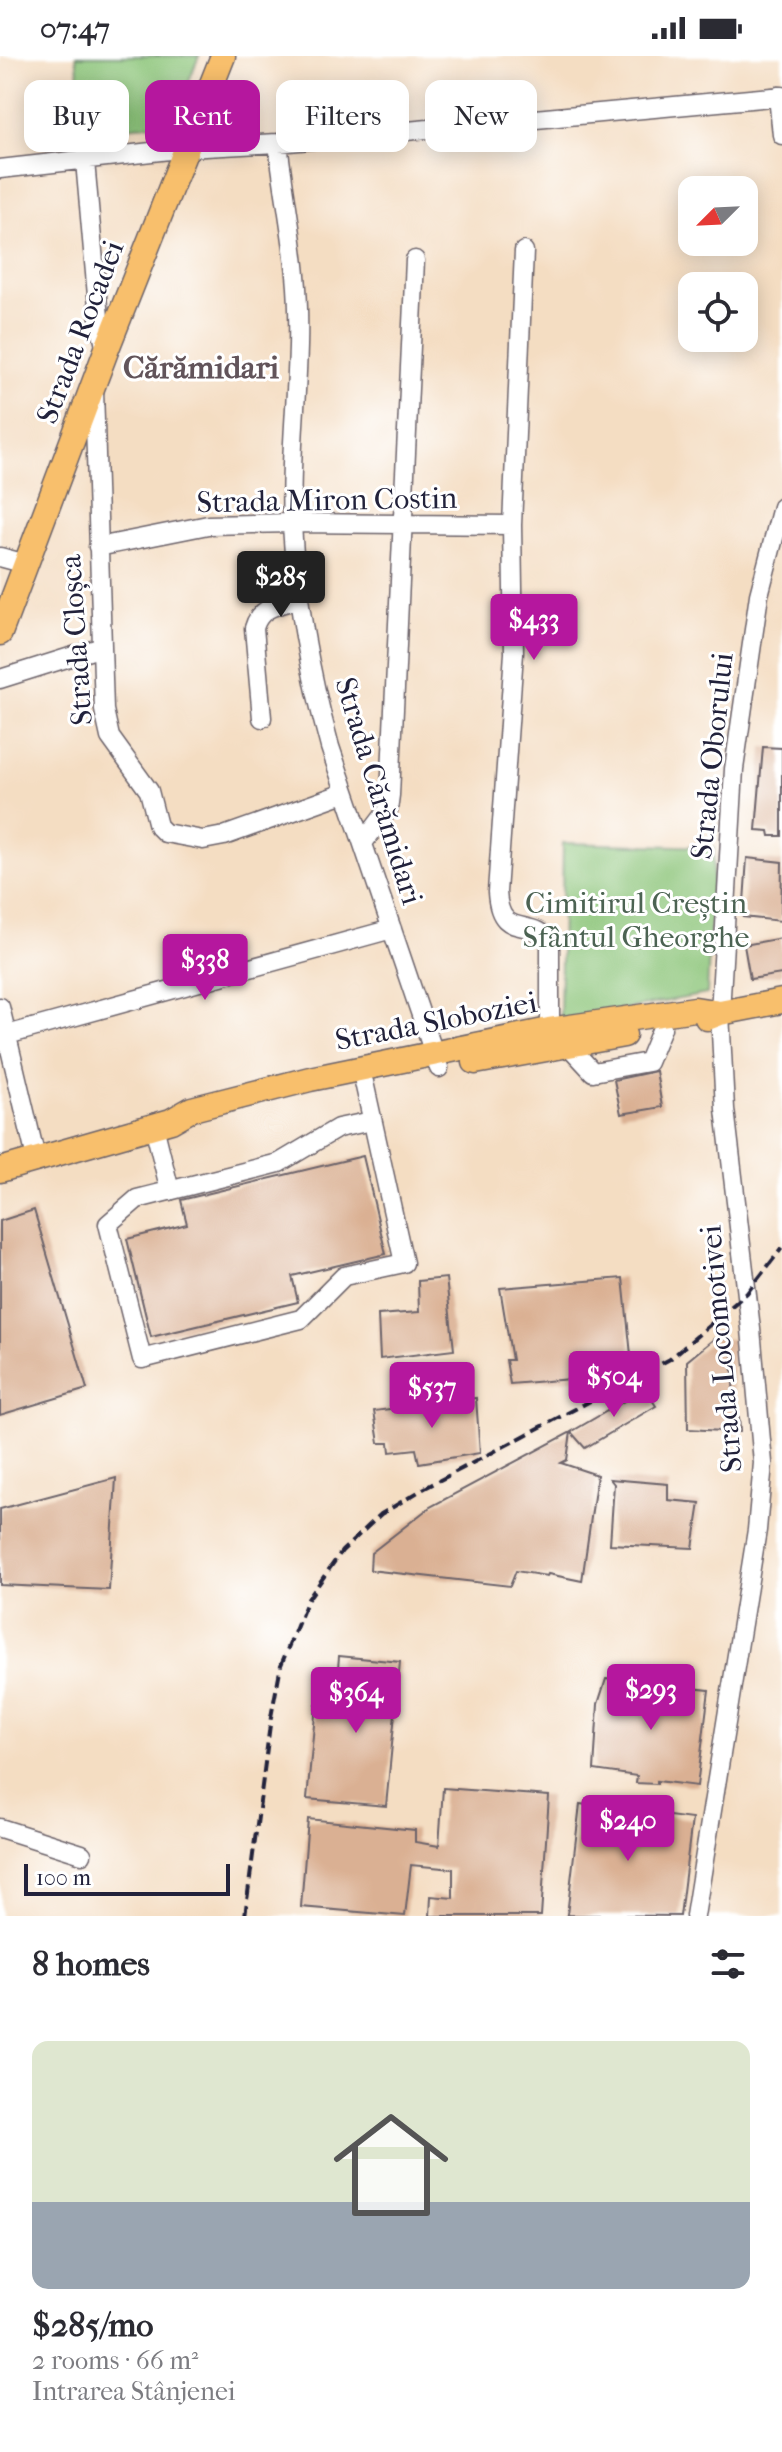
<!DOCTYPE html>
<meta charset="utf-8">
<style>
body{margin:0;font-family:"IM FELL French Canon",serif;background:#f2f2f3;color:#2b2b33;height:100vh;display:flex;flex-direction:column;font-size:30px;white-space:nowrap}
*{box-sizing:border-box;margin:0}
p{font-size:26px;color:#7c7c81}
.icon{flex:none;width:44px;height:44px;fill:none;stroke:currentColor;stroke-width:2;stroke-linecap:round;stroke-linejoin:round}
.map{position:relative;height:1860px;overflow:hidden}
.side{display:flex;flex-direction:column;background:#fff;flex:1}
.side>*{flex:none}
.banner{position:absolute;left:24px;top:24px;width:734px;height:72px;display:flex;gap:16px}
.needle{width:52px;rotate:246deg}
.controls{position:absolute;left:678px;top:120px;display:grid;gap:16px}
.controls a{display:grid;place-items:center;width:80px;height:80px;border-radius:16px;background:#fff;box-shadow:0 4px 20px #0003;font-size:40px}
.scale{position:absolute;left:24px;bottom:20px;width:206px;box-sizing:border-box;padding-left:8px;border:4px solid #22223b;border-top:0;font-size:22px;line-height:28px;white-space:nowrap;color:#22223b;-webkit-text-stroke:6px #fff;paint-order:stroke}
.price{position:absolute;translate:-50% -68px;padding:0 18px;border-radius:8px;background:#b5179e;color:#fff;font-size:26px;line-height:52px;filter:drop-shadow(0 2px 4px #0008)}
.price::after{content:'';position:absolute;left:50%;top:48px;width:24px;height:18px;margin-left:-12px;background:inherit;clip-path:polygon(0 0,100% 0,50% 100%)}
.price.selected{background:#222;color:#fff}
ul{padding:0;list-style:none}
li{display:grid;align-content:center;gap:16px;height:424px;padding:0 32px}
li span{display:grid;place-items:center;height:248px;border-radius:16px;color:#555}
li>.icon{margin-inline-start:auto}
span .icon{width:144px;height:144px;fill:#fffc;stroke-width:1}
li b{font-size:34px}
h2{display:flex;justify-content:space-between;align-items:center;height:96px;padding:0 32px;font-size:34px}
.tag{padding:0 28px;border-radius:16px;background:#fff;box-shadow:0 4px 20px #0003;font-size:28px;line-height:72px}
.tag.selected{background:#b5179e;color:#fff}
.status{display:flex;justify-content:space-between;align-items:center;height:56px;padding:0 40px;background:#fff;direction:ltr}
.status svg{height:22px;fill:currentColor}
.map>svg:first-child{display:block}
.green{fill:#8bc478;stroke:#56735a;stroke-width:2}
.building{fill:#dab093}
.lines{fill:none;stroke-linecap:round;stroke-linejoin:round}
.minor-casing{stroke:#6c636a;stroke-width:21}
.major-casing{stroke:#6c636a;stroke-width:27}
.minor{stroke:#fff;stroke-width:18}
.major{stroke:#f8bf6c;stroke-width:24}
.rail{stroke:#22223b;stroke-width:4;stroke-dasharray:12 6;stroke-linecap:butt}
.labels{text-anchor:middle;stroke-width:6;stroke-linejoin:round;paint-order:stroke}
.street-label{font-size:30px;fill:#22223b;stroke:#fff}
.park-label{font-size:30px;fill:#4c6353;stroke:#fff}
.neighbourhood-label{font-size:32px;font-weight:bold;fill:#62545a;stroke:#fff}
</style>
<div class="status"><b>07:47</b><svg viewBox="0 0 49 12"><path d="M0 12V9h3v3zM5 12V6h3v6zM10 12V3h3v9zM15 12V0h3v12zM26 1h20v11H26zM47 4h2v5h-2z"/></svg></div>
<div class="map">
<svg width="782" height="1860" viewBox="0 0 782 1860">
<rect width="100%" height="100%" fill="#fff"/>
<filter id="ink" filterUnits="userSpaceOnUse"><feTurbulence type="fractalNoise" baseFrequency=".0125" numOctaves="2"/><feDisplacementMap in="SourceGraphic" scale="16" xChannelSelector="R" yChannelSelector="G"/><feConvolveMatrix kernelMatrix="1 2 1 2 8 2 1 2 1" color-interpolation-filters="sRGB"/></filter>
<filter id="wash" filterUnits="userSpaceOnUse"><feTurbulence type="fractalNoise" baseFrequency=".006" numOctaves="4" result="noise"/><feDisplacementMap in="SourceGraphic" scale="32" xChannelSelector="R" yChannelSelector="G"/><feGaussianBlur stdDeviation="1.8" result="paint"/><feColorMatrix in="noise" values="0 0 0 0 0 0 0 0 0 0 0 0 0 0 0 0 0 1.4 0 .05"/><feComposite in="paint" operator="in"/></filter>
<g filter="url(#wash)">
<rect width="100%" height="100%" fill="#f4ddc2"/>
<path class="green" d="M76 0H199L172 67 86 74Z
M563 787 714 791 707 938 560 965Z"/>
<g id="blocks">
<path class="building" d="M763 691 782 692V780H770L769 775 756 774Z
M747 802 782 806 781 865 743 861Z
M782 882V918L750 923 744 889Z
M656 1015 662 1051 621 1058 614 1024Z
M363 1100 386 1198 292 1220 298 1246 151 1281 127 1183 187 1168 181 1144Z
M34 1154 87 1333 0 1359V1165Z
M446 1222 454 1294 380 1303 378 1259 419 1256 418 1225Z
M623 1222 633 1318 510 1328 506 1304H512L500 1232Z
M715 1282 732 1283 734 1360 739 1361 740 1376 688 1373 687 1305Z
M645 1333 656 1350 585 1392 571 1376Z
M476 1342 480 1397 419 1407 416 1393 390 1396 389 1387H379L374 1355Z
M571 1376 567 1404 561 1407 597 1419 582 1525 548 1518 547 1520 516 1515 510 1530 370 1514 371 1497 430 1451Z
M116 1422 109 1534 0 1529V1453Z
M610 1423 668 1428V1444L700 1447 693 1492 610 1488 614 1428Z
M339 1600 400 1606 386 1750 307 1743 316 1648 335 1650Z
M606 1623 709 1634 697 1730 657 1725V1728L636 1727 637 1720 594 1714 598 1648Z
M443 1732 549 1740 541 1860H430L431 1840 453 1842V1813L411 1809 405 1860 301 1851 308 1763 415 1774V1786L439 1790Z
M580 1748 692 1763 680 1860 567 1859Z"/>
</g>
</g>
<g filter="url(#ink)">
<use href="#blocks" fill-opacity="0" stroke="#6c636a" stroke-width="2"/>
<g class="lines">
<g class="minor-casing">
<path id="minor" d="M778 40 782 79
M278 87C283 131 292 175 296 219 304 302 288 386 292 469 296 544 310 618 330 691L439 1012
M85 105 99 262 106 295
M0 113 187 92 278 87 782 40
M524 195 512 469 514 597 497 836C500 887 532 858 550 887V986
M94 334 104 654 110 681 149 735 158 770 165 777 203 784 224 780 344 737
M98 491 208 469 292 467 512 469
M0 501 26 508
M0 623 102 591
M262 662 254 572C260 550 279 549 298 543
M363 787 388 754 390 739 415 204
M0 951 36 1102
M7 979 392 873
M568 989 593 1016 648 1006 662 972
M364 1026 404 1207 344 1220 301 1263 142 1303 108 1168 137 1143 279 1107 338 1072 372 1065
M154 1070 170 1135
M0 1772 82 1798
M695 1860 757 1474 763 1407 751 1273 725 1053 720 957 734 713 759 539 782 451"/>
</g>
<g class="major-casing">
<path id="major" d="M0 577 106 295 223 0
M707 962 720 957 782 945
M475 1006 624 979
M0 1114 171 1065 192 1053 310 1023 549 974 695 953 720 957"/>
</g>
<use href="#minor" class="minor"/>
<use href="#major" class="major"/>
<path class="rail" d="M245 1860 271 1661 281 1609 308 1543 342 1495 381 1458 425 1432 670 1303 747 1237 782 1192"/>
</g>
</g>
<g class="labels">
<g class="street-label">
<text transform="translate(80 276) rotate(-69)" y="10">Strada Rocadei</text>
<text transform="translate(327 444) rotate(-1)" y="10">Strada Miron Costin</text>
<text transform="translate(76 584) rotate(-94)" y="10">Strada Cloșca</text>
<text transform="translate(712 700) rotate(-84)" y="10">Strada Oborului</text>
<text transform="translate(379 735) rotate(73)" y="10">Strada Cărămidari</text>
<text transform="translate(436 965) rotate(-11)" y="10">Strada Sloboziei</text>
<text transform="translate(721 1293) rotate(-95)" y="10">Strada Locomotivei</text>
</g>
<g class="park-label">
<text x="636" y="857">Cimitirul Creștin<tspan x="636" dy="34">Sfântul Gheorghe</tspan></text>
</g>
<g class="neighbourhood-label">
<text x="201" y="322">Cărămidari</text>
</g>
</g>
</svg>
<div class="controls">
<a><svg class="needle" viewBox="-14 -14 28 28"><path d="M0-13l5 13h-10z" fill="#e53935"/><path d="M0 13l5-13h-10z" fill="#7c7c81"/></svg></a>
<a><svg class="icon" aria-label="locate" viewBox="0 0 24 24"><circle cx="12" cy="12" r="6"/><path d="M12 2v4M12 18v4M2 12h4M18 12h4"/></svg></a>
</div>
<div class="scale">100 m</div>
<b class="price selected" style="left:281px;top:563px">$285</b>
<b class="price" style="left:534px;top:606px">$433</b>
<b class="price" style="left:205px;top:946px">$338</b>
<b class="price" style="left:614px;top:1363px">$504</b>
<b class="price" style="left:432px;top:1374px">$537</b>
<b class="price" style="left:651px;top:1676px">$293</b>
<b class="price" style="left:356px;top:1679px">$364</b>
<b class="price" style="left:628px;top:1807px">$240</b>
<div class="banner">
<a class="tag">Buy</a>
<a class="tag selected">Rent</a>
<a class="tag">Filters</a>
<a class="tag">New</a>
</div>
</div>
<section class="side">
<h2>8 homes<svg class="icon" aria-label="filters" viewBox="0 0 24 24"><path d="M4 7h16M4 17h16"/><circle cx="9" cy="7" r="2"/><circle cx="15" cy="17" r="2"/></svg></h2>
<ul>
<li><span style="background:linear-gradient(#dfe7d0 65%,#9aa5b1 0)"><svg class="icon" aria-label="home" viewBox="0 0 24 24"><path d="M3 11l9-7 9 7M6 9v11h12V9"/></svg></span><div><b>$285/mo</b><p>2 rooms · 66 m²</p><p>Intrarea Stânjenei</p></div></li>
</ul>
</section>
